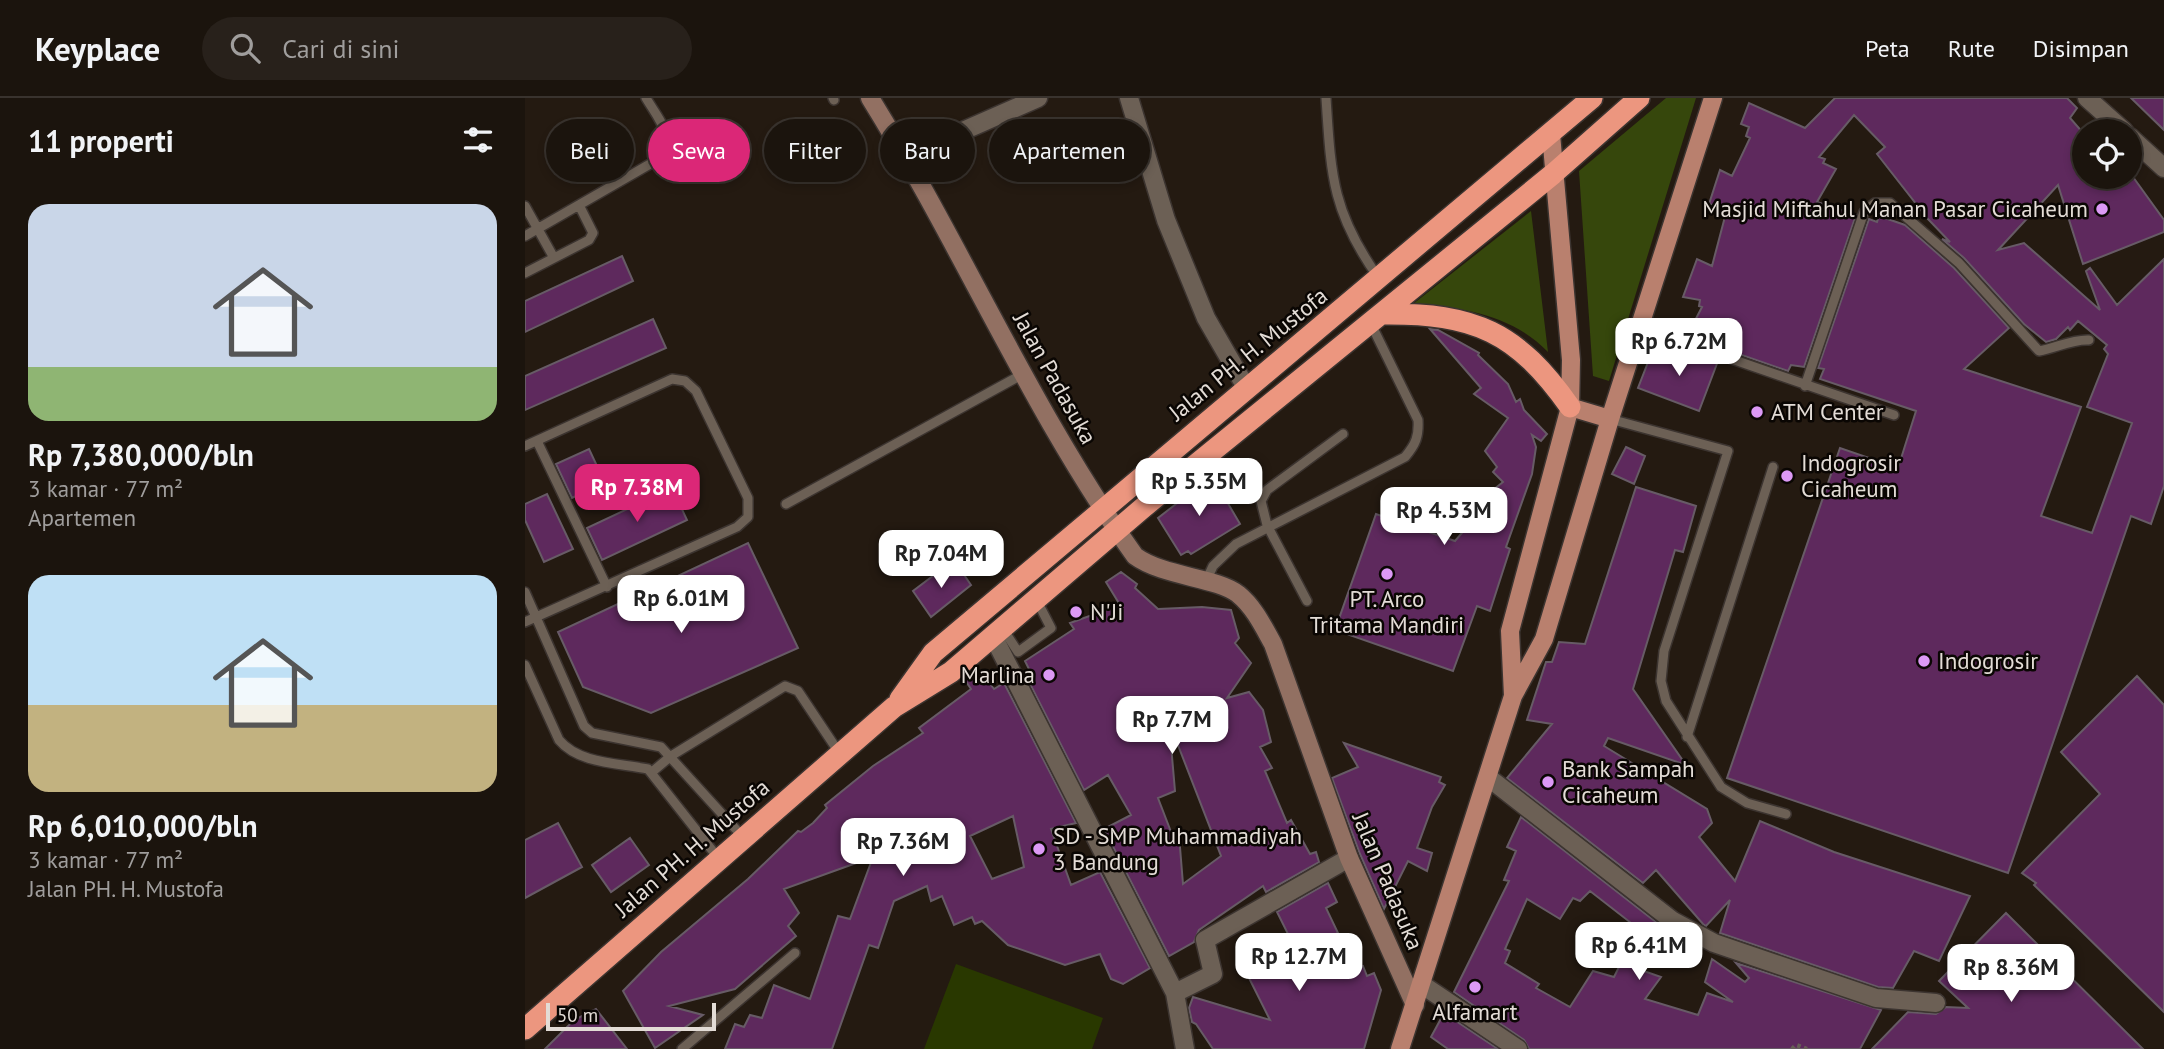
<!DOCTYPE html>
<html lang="id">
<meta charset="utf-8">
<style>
body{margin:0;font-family:"PT Sans",sans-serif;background:#28211b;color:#f1f3f6;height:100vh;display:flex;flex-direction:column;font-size:26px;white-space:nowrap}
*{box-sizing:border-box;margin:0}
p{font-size:23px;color:#a09e9d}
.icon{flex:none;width:38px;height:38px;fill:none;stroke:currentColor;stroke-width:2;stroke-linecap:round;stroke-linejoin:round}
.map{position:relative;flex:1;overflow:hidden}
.panel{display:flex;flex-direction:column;background:#1b140d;width:525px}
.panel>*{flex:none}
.guide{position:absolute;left:21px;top:21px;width:665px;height:63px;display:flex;gap:14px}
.controls{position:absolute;left:1547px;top:21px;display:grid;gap:14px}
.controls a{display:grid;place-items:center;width:70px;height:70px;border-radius:50%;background:#1b140d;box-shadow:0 4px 10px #0003,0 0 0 2px #39332e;font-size:35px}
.scale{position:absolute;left:21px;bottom:18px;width:170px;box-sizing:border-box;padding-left:7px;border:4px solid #e3dcd6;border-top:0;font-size:19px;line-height:24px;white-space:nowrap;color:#e3dcd6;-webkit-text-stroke:5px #0a0603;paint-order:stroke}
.price{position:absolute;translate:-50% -60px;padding:0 16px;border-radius:14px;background:#fff;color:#222;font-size:23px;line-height:46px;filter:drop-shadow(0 2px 4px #0008)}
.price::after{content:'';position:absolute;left:50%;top:42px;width:21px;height:16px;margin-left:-10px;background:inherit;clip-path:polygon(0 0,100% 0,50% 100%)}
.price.current{background:#db2777;color:#fff}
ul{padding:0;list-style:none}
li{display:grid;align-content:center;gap:14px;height:371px;padding:0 28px}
li span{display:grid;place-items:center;height:217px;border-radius:21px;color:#555}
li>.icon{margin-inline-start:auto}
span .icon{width:126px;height:126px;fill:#fffc;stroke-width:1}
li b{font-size:30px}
h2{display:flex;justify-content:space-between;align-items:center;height:84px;padding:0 28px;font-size:30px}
.chip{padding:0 24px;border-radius:32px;background:#1b140d;box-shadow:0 4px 10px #0003,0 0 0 2px #39332e;font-size:24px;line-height:63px}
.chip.current{background:#db2777;color:#fff}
header{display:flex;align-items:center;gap:42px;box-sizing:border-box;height:98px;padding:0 35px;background:#1b140d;border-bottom:2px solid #39332e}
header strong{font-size:33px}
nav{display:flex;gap:38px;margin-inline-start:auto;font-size:24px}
.search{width:490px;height:63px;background:#28211b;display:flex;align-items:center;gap:18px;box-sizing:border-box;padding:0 24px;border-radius:38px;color:#a09e9d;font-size:26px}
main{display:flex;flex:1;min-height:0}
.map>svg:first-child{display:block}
.green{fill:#293800}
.forest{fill:#36470c}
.building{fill:#5e295d;stroke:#675b66;stroke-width:2;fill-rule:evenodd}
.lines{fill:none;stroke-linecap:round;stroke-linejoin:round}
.lane-casing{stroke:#3c3430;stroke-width:12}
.street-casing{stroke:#3c3430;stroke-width:21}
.secondary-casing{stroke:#3c3430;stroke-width:21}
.primary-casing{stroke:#3c3430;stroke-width:21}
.highway-casing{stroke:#3c3430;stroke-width:24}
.path{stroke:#685f57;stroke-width:4.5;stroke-dasharray:3.5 3.5;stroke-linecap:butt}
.lane{stroke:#6c6055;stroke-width:9}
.street{stroke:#6c6055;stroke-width:18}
.secondary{stroke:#927062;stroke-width:18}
.primary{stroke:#b9806e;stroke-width:18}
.highway{stroke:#ec967f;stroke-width:21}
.poi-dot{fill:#dc99f5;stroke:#0a0603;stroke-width:2.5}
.labels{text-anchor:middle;stroke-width:5;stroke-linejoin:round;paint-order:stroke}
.poi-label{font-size:23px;fill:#e3dcd6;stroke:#0a0603;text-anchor:start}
.street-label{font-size:23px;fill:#e3dcd6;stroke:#0a0603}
</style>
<header>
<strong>Keyplace</strong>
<div class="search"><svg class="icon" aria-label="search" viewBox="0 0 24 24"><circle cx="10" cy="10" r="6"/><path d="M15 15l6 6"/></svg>Cari di sini</div>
<nav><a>Peta</a><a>Rute</a><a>Disimpan</a></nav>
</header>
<main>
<section class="panel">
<h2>11 properti<svg class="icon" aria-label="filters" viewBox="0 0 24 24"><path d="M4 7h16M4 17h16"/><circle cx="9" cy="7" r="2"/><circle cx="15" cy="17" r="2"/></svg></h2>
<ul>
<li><span style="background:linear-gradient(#c9d6e8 75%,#8fb573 0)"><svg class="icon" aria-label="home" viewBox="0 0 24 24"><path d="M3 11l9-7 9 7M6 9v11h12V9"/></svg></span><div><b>Rp 7,380,000/bln</b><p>3 kamar · 77 m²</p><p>Apartemen</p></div></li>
<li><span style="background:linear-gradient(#bfe0f5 60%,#c2b280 0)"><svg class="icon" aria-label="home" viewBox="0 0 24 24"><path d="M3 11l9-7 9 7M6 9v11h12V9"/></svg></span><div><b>Rp 6,010,000/bln</b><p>3 kamar · 77 m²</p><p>Jalan PH. H. Mustofa</p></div></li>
</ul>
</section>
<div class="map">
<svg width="1639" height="951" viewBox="0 0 1639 951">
<rect width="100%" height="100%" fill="#241a11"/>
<path class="green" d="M431 866 578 920 567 951H399Z"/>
<path class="forest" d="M1141 0H1171L1084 283 1068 278 1054 73Z
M1006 113 1023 254C986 216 938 210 888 206Z"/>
<path class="building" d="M1310 0H1542L1552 10 1545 20 1559 36V79H1608L1639 122V134L1558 166 1533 87 1473 152 1499 145 1575 212 1561 173 1565 170 1592 207 1639 161V388L1626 426 1606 418 1483 775 1202 680 1315 350 1373 370 1391 313 1295 281 1299 271 1293 270 1344 121 1352 124 1354 118 1380 127 1429 170 1484 230 1439 271 1556 309 1516 418 1567 435 1607 325 1562 309 1583 256 1579 251 1582 247 1553 223 1545 232 1543 229 1531 241 1521 244 1499 226 1439 160 1417 141 1425 144 1403 121 1352 56 1360 49 1329 17 1294 59 1300 61 1298 65 1311 71 1292 104 1331 117 1279 269 1266 267 1263 273 1162 238 1177 209 1174 208 1175 202 1158 199 1172 161 1187 168 1202 111 1184 106 1195 72 1207 78 1225 40 1221 38 1224 29 1216 26 1224 5 1280 30Z
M1606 0H1639V32Z
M97 158 108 183 0 234V203Z
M128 221 141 250 0 312V278Z
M905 231 913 232 954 255 953 257 983 286 991 304 995 301 999 312 1022 336 1016 343 1007 337 1011 349 1007 376 981 449 985 451 965 513 952 508 928 573 810 532 851 416 930 443 967 400 962 397 978 384 968 374 972 369 960 353 983 320 949 296 956 290Z
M1156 251 1193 263 1174 313 1113 290 1127 254 1150 263Z
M1101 349 1120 358 1109 386 1087 376Z
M64 351 80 385 47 400 31 366Z
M687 378 715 426 666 456 663 453 656 457 633 420Z
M1111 389 1171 408 1158 454 1150 452 1108 591 1161 667 1083 640 1079 648 1182 711 1187 725 1174 739 1210 783 1235 723 1309 754 1445 798 1414 863 1389 853 1368 890 1353 889 1195 835 1205 802 1181 828 1178 826 1131 772 1118 785 982 680 1027 626 1002 622 1021 564H1027L1034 544 1060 546Z
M147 390 162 422 77 462 62 430Z
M22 396 48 451 19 464 0 422V406Z
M223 445 273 550 126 615 58 589 33 534Z
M421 468 427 477 435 471 446 487 406 519 388 493Z
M596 474 612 486 610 490 633 511 677 509 706 512 714 540 710 545 726 565 702 600 724 594 738 612 746 644 735 649 747 670 740 673 762 725 766 722 785 756 791 754 794 764 741 794 738 788 674 832 669 844 644 858 579 731 606 717 583 677 559 692 499 574 504 571 500 563 549 531 545 525 595 507 581 484ZM644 624 696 758 658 786 654 737 648 739 633 700 650 693Z
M455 573 469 591 479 585 551 725 526 731 546 787 575 774 625 870 598 886 586 881 575 856 540 867 483 847 457 823 450 826 447 819 429 827 417 798 406 803 402 788 369 803 353 850 344 847 307 951H200L210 926 219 929 225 917 237 920 249 887 285 901 313 818 325 821 348 759 259 791 274 815 263 828 271 838 210 891 144 908 178 917 130 950 98 893 136 854 223 781 273 733 276 734 288 725 302 710 300 707 348 668 398 635 394 630 446 591 440 582ZM488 718 499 769 467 781 445 738Z
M1612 578 1639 607V914L1509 787 1511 785 1497 775 1575 696 1536 654Z
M819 645 916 679 914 684 920 687 907 709 892 750 907 755 902 773 883 763 859 811 835 756 807 680 833 669Z
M996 719 1141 832 1165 845 1151 860 1065 793 1055 803 1048 800 1035 821 1002 801 980 851 985 853 980 865 1014 886 1011 890 1045 909 1068 873 1089 879 1096 865 1136 879 1120 901 1173 917 1182 895 1208 904 1180 884 1187 861 1220 884 1224 880 1211 865 1356 912 1335 951H1004L999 942 929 894 984 783 979 782 991 753 982 749Z
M33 725 57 769 0 800V742Z
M105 740 124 767 86 794 67 767Z
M803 785 812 804 801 810 813 835 803 840 821 876 838 868 842 878 849 875 856 892 839 951H688L671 926 667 924 664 910 668 899 745 922 723 878 772 854 752 814Z
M1481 815 1618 951H1347L1383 914 1411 916 1421 909 1443 910 1414 883Z
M71 911 102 951H20L49 922Z
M919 915 973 951H923L906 939Z"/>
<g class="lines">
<g class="lane-casing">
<path id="lane" d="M308 0 309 2
M801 0C806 77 807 114 853 179
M0 108 29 160
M0 138 132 62C149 35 136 25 121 0
M0 175 64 142 68 135 54 107
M1114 229 1369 317
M1280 288 1339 114 1350 105H1365L1434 165 1514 253C1531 250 1547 241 1564 242
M1085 321 1203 353 1139 553 1136 583 1141 603 1196 689 1222 705 1261 716
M12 343 82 489
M0 348 147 281 160 283 171 293 223 400V419L212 429 0 524
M261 406 498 276
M681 483 688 468 711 446 880 359C891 346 894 338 893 322L846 226
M0 494 59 628 67 635 136 649 218 739
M782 503 742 427 736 403 742 392 818 336
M478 531 493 554 526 530 511 501
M0 567 34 642C54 666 94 665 123 671L194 761
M1162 639 1248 369
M127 674 146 658 260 588 273 593 315 656
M157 951 270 855"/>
</g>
<g class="street-casing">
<path id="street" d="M604 0 641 122 681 220 722 291
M1562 0 1599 33
M1605 39 1639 70
M381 58 513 0
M468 538 650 895 660 951
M964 680 1148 823 1189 845 1351 900 1411 905
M896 886 993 951
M650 895 688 876 680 842 824 760"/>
</g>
<g class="secondary-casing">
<path id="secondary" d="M345 0C438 150 507 314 610 458 639 479 691 479 713 496 729 509 738 528 748 546L824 760 890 907"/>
</g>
<g class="primary-casing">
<path id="primary" d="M1045 309 1085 321
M988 598 985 533 1045 309 1046 262 1026 36
M875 951 988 598 1019 541 1085 321 1188 0"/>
</g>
<g class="highway-casing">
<path id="highway" d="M858 216C950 215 992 234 1045 309
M375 601 408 555 1067 0
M0 931 369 609 426 574 620 408 1028 76 1114 0"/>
</g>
<path class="path" d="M1267 951 1271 947 1282 951"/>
<use href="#lane" class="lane"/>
<use href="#street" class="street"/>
<use href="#secondary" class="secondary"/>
<use href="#primary" class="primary"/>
<use href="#highway" class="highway"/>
</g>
<g class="poi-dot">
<circle cx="1577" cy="111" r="7"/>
<circle cx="1232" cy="314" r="7"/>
<circle cx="1262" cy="378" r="7"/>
<circle cx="862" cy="476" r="7"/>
<circle cx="551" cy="514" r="7"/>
<circle cx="1399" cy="563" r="7"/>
<circle cx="524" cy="577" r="7"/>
<circle cx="1023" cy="684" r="7"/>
<circle cx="514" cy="751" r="7"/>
<circle cx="950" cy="889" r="7"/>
</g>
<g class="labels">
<g class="poi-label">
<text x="1563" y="119" text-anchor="end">Masjid Miftahul Manan Pasar Cicaheum</text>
<text x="1246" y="322">ATM Center</text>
<text x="1276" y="373">Indogrosir<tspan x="1276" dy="26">Cicaheum</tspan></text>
<text x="862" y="509" text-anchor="middle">PT. Arco<tspan x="862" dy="26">Tritama Mandiri</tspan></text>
<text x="565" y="522">N'Ji</text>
<text x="1413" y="571">Indogrosir</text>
<text x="510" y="585" text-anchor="end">Marlina</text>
<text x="1037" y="679">Bank Sampah<tspan x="1037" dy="26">Cicaheum</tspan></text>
<text x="528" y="746">SD - SMP Muhammadiyah<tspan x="528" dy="26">3 Bandung</tspan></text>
<text x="950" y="922" text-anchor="middle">Alfamart</text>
</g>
<g class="street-label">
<text transform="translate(723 256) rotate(-39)" y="8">Jalan PH. H. Mustofa</text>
<text transform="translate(530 280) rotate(61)" y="8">Jalan Padasuka</text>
<text transform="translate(167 750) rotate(-41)" y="8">Jalan PH. H. Mustofa</text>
<text transform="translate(863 783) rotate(67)" y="8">Jalan Padasuka</text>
</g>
</g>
</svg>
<div class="controls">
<a><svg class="icon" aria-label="locate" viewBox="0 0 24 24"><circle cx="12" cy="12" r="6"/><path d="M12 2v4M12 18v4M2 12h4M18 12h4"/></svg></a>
</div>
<div class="scale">50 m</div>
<b class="price" style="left:1154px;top:280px">Rp 6.72M</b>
<b class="price" style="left:674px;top:420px">Rp 5.35M</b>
<b class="price current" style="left:112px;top:426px">Rp 7.38M</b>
<b class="price" style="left:919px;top:449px">Rp 4.53M</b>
<b class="price" style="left:416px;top:492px">Rp 7.04M</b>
<b class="price" style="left:156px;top:537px">Rp 6.01M</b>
<b class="price" style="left:647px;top:658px">Rp 7.7M</b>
<b class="price" style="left:378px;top:780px">Rp 7.36M</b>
<b class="price" style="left:1114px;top:884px">Rp 6.41M</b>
<b class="price" style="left:774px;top:895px">Rp 12.7M</b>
<b class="price" style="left:1486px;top:906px">Rp 8.36M</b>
<div class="guide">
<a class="chip">Beli</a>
<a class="chip current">Sewa</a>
<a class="chip">Filter</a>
<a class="chip">Baru</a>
<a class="chip">Apartemen</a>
</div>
</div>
</main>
